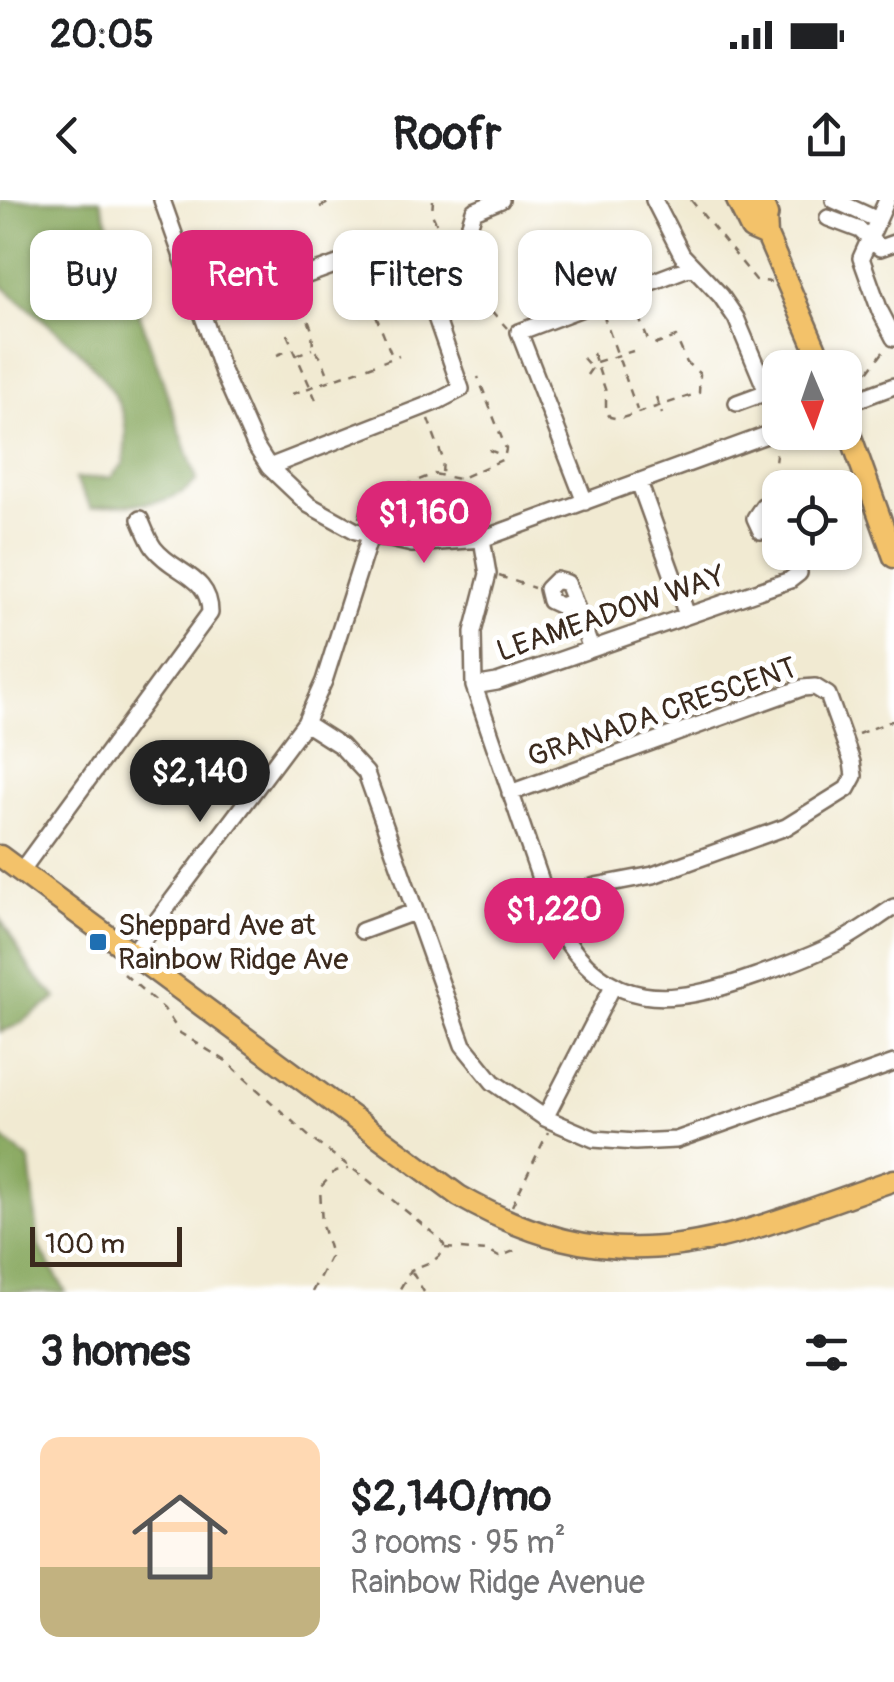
<!DOCTYPE html>
<meta charset="utf-8">
<style>
body{margin:0;font-family:Pangolin,sans-serif;background:#f6f6f6;color:#202124;height:100vh;display:flex;flex-direction:column;font-size:38px;white-space:nowrap}
*{box-sizing:border-box;margin:0}
p{font-size:32px;color:#757577}
.icon{flex:none;width:55px;height:55px;fill:none;stroke:currentColor;stroke-width:2;stroke-linecap:round;stroke-linejoin:round}
.map{position:relative;height:1092px;overflow:hidden}
.sheet{display:flex;flex-direction:column;background:#fff;flex:1}
.sheet>*{flex:none}
.top-card{position:absolute;left:30px;top:30px;width:835px;height:90px;display:flex;gap:20px}
.needle{width:65px;rotate:178deg}
.tools{position:absolute;left:762px;top:150px;display:grid;gap:20px}
.tools a{display:grid;place-items:center;width:100px;height:100px;border-radius:20px;background:#fff;box-shadow:0 2px 8px #0004;font-size:50px}
.scale{position:absolute;left:30px;bottom:25px;width:152px;box-sizing:border-box;padding-left:10px;border:5px solid #3b2a1e;border-top:0;font-size:28px;line-height:35px;white-space:nowrap;color:#3b2a1e;-webkit-text-stroke:8px #fff;paint-order:stroke}
.price{position:absolute;translate:-50% -85px;padding:0 22px;border-radius:35px;background:#db2777;color:#fff;font-size:32px;line-height:65px;filter:drop-shadow(0 2px 5px #0008)}
.price::after{content:'';position:absolute;left:50%;top:60px;width:30px;height:22px;margin-left:-15px;background:inherit;clip-path:polygon(0 0,100% 0,50% 100%)}
.price.current{background:#222;color:#fff}
ul{padding:0;list-style:none}
li{display:flex;align-items:center;gap:30px;height:250px;padding:0 40px}
li span{display:grid;place-items:center;flex:none;width:280px;height:200px;border-radius:20px;color:#555}
li>.icon{margin-inline-start:auto}
span .icon{width:120px;height:120px;fill:#fffc;stroke-width:1}
li b{font-size:42px}
h2{display:flex;justify-content:space-between;align-items:center;height:120px;padding:0 40px;font-size:42px}
.pill{padding:0 35px;border-radius:20px;background:#fff;box-shadow:0 2px 8px #0004;font-size:35px;line-height:90px}
.pill.current{background:#db2777;color:#fff}
.status{display:flex;justify-content:space-between;align-items:center;height:70px;padding:0 50px;background:#fff;direction:ltr}
.status svg{height:28px;fill:currentColor}
header{display:flex;justify-content:space-between;align-items:center;height:130px;padding:0 40px;background:#fff;font-size:45px;font-weight:700}
.map>svg:first-child{display:block}
.forest{fill:#85a65b;stroke:#60683c;stroke-width:2.5}
.lines{fill:none;stroke-linecap:round;stroke-linejoin:round}
.minor-casing{stroke:#7b6d5d;stroke-width:20}
.major-casing{stroke:#7b6d5d;stroke-width:25}
.highway-casing{stroke:#7b6d5d;stroke-width:28}
.path{stroke:#7b6d5d;stroke-width:2.5;stroke-dasharray:8 8;stroke-linecap:butt}
.minor{stroke:#fff;stroke-width:15}
.major{stroke:#f3c26a;stroke-width:20}
.highway{stroke:#f3c26a;stroke-width:22}
.poi-dot{fill:#1f6fb2;stroke:#fff;stroke-width:4}
.labels{text-anchor:middle;stroke-width:10;stroke-linejoin:round;paint-order:stroke}
.street-label{font-size:30px;fill:#3b2a1e;stroke:#fff}
.poi-label{font-size:30px;fill:#3b2a1e;stroke:#fff;text-anchor:start}
</style>
<div class="status"><b>20:05</b><svg viewBox="0 0 49 12"><path d="M0 12V9h3v3zM5 12V6h3v6zM10 12V3h3v9zM15 12V0h3v12zM26 1h20v11H26zM47 4h2v5h-2z"/></svg></div>
<header><svg class="icon" aria-label="back" viewBox="0 0 24 24"><path d="M15 5l-7 7 7 7"/></svg>Roofr<svg class="icon" aria-label="share" viewBox="0 0 24 24"><path d="M12 15V3M7 8l5-5 5 5M5 13v7h14v-7"/></svg></header>
<div class="map">
<svg width="894" height="1092" viewBox="0 0 894 1092">
<rect width="100%" height="100%" fill="#fff"/>
<filter id="ink" filterUnits="userSpaceOnUse"><feTurbulence type="fractalNoise" baseFrequency=".01" numOctaves="2"/><feDisplacementMap in="SourceGraphic" scale="20" xChannelSelector="R" yChannelSelector="G"/><feConvolveMatrix kernelMatrix="1 2 1 2 8 2 1 2 1" color-interpolation-filters="sRGB"/></filter>
<filter id="wash" filterUnits="userSpaceOnUse"><feTurbulence type="fractalNoise" baseFrequency=".0048" numOctaves="4" result="noise"/><feDisplacementMap in="SourceGraphic" scale="40" xChannelSelector="R" yChannelSelector="G"/><feGaussianBlur stdDeviation="2.25" result="paint"/><feColorMatrix in="noise" values="0 0 0 0 0 0 0 0 0 0 0 0 0 0 0 0 0 1.4 0 .05"/><feComposite in="paint" operator="in"/></filter>
<g filter="url(#wash)">
<rect width="100%" height="100%" fill="#f1ead2"/>
<path class="forest" d="M0 0H100L197 280C171 310 127 302 91 308L75 279 111 277 124 263C125 246 128 225 121 209 99 158 43 121 2 86Z
M0 718 33 774 57 798 16 826 0 832Z
M0 936 30 961 39 1047 66 1092H0Z"/>
</g>
<g filter="url(#ink)">
<g class="lines">
<g class="minor-casing">
<path id="minor" d="M162 0 223 173 255 245 269 267 309 305 356 331 412 344 482 339 780 230
M654 0 682 55 721 96 736 118 767 192 737 203
M834 0 878 20
M887 0 861 58 880 111 894 138
M828 18 860 30 880 48 894 43
M416 62 465 40 474 11 501 0
M203 113 406 39 415 57 461 189 438 201 269 267
M845 204 894 186
M639 282 687 415
M585 302 519 132 691 67
M780 309 772 305 763 306 755 318 761 331 780 330
M482 339 488 374 473 432 474 486 556 725C609 813 669 807 756 776 783 766 810 757 835 744 856 734 875 719 894 707
M556 380 567 383 574 401 561 406 550 401 547 389Z
M574 401 591 449
M474 486 497 482 790 380 799 373 796 352
M305 523 341 546 366 573 463 845 493 882 545 918 594 939 635 942 676 940 894 863
M510 593 802 488 815 487 828 495 852 562 854 576 847 589 786 627 653 675 595 686 547 701
M21 671 210 413C210 375 174 374 154 348 148 340 144 328 140 319
M362 731 414 712
M132 754 305 523 324 481 370 336
M545 918 613 786"/>
</g>
<g class="major-casing">
<path id="major" d="M737 0 751 29 767 36
M759 3 766 15 767 36 824 168
M845 220 894 357
M0 656 459 996C627 1092 728 1037 894 980"/>
</g>
<g class="highway-casing">
<path id="highway" d="M760 0 766 15"/>
</g>
<path class="path" d="M433 0 432 14 442 36
M691 0 756 80 771 82
M320 7 335 0
M461 56 477 95 507 128
M358 71 392 156
M297 91 312 130 313 148 322 159 330 180
M603 114 637 210
M287 134 316 200
M593 153 606 192V211L610 217 619 219 699 193 700 174 687 163 676 137 657 144 648 140 632 101
M277 155 290 150
M296 155 312 149
M583 158 591 167
M587 175 596 162 633 151
M859 184 887 147
M292 194 399 156
M656 197 662 214
M428 219 443 259 442 274
M489 250 502 255
M771 293 777 247
M398 294 403 308 400 330
M359 318 364 300 393 297 401 287 434 274 459 279 504 259 506 249 478 177
M499 376 534 388
M858 534 894 520
M124 774 164 809 180 833 226 861 314 941 368 980 439 1038 444 1045V1052L433 1061 411 1070 398 1092
M512 1006 548 932
M445 1048 488 1051 499 1057 519 1049
M412 1072 424 1092
M312 1092 331 1055 322 1025 320 988 335 971 348 969"/>
<use href="#minor" class="minor"/>
<use href="#major" class="major"/>
<use href="#highway" class="highway"/>
</g>
</g>
<rect class="poi-dot" x="88" y="732" width="20" height="20" rx="5"/>
<g class="labels">
<g class="street-label">
<text transform="translate(611 413) rotate(-19)" y="10">LEAMEADOW WAY</text>
<text transform="translate(662 512) rotate(-19)" y="10">GRANADA CRESCENT</text>
</g>
<g class="poi-label">
<text x="118" y="735">Sheppard Ave at<tspan x="118" dy="34">Rainbow Ridge Ave</tspan></text>
</g>
</g>
</svg>
<div class="tools">
<a><svg class="needle" viewBox="-14 -14 28 28"><path d="M0-13l5 13h-10z" fill="#e53935"/><path d="M0 13l5-13h-10z" fill="#757577"/></svg></a>
<a><svg class="icon" aria-label="locate" viewBox="0 0 24 24"><circle cx="12" cy="12" r="6"/><path d="M12 2v4M12 18v4M2 12h4M18 12h4"/></svg></a>
</div>
<div class="scale">100 m</div>
<b class="price" style="left:424px;top:366px">$1,160</b>
<b class="price current" style="left:200px;top:625px">$2,140</b>
<b class="price" style="left:554px;top:763px">$1,220</b>
<div class="top-card">
<a class="pill">Buy</a>
<a class="pill current">Rent</a>
<a class="pill">Filters</a>
<a class="pill">New</a>
</div>
</div>
<section class="sheet">
<h2>3 homes<svg class="icon" aria-label="filters" viewBox="0 0 24 24"><path d="M4 7h16M4 17h16"/><circle cx="9" cy="7" r="2"/><circle cx="15" cy="17" r="2"/></svg></h2>
<ul>
<li><span style="background:linear-gradient(#ffd9b3 65%,#c2b280 0)"><svg class="icon" aria-label="home" viewBox="0 0 24 24"><path d="M3 11l9-7 9 7M6 9v11h12V9"/></svg></span><div><b>$2,140/mo</b><p>3 rooms · 95 m²</p><p>Rainbow Ridge Avenue</p></div></li>
</ul>
</section>
